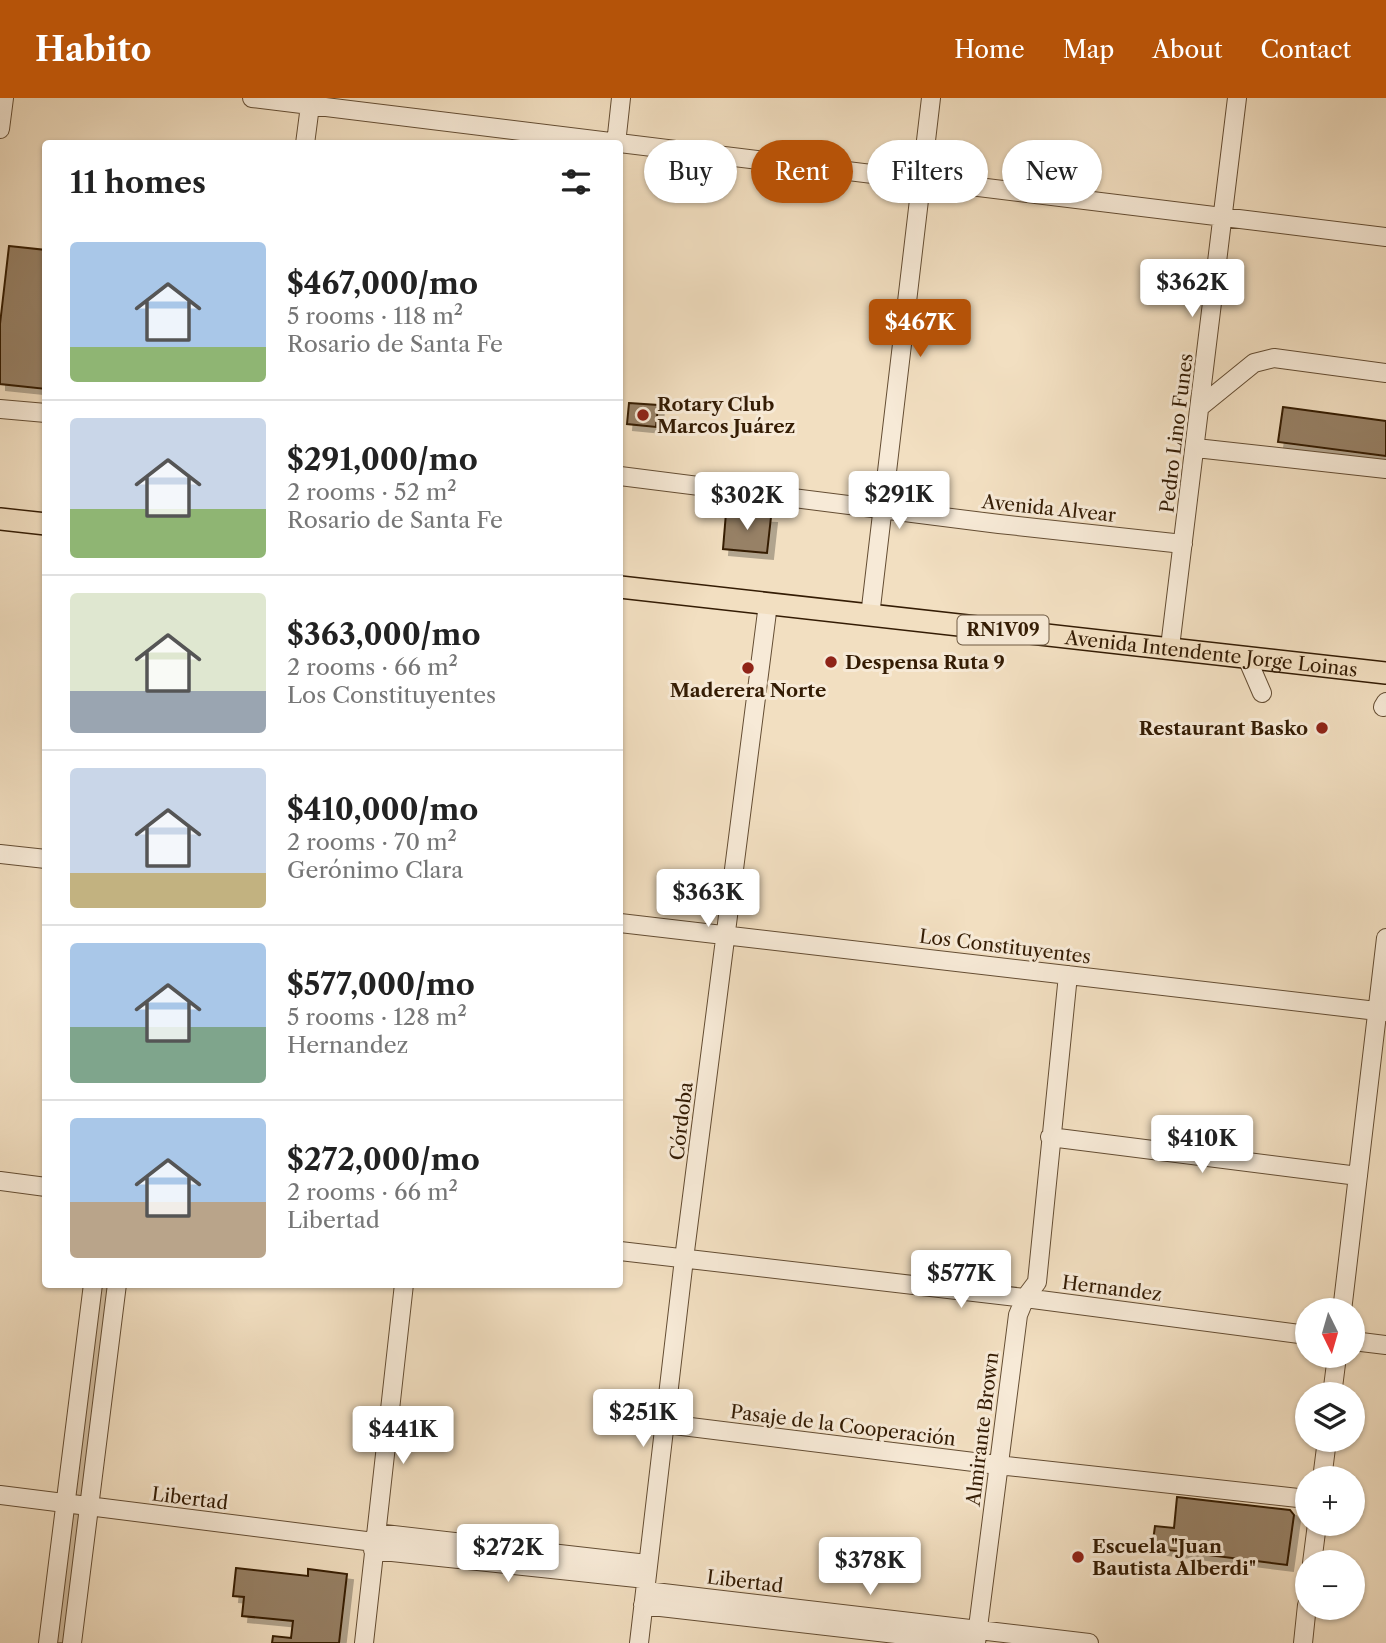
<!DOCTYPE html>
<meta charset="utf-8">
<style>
body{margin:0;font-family:"Libre Caslon Text",serif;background:#f6f6f6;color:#222;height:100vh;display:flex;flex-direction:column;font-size:26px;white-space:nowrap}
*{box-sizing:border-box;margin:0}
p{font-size:23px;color:#767676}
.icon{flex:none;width:38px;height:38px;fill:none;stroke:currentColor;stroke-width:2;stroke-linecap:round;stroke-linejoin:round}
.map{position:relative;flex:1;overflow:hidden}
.sheet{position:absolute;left:42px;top:42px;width:581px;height:1148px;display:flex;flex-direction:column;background:#fff;border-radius:7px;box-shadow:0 2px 5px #0004}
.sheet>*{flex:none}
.banner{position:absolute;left:644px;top:42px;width:637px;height:63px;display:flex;gap:14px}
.needle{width:46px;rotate:175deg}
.tools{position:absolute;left:1295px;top:1200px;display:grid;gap:14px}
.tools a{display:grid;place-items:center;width:70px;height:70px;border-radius:50%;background:#fff;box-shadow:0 2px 5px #0004;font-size:35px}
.price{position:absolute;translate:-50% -60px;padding:0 16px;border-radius:7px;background:#fff;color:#222;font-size:23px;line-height:46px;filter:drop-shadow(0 2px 4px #0008)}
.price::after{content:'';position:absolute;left:50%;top:42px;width:21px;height:16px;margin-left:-10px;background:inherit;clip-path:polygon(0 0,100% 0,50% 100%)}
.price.on{background:#b45309;color:#fff}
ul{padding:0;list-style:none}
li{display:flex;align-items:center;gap:21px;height:175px;padding:0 28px}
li+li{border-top:2px solid #e0e0e0}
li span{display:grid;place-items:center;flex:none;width:196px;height:140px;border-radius:7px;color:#555}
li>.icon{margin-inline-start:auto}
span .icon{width:84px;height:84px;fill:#fffc;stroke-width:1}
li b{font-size:30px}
h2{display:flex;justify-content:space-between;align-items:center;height:84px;padding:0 28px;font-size:30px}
.chip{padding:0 24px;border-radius:32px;background:#fff;box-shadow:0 2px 5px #0004;font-size:24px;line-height:63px}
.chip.on{background:#b45309;color:#fff}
header{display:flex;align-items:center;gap:42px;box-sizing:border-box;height:98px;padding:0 35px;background:#b45309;color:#fff}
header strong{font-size:33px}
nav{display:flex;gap:38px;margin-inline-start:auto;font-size:24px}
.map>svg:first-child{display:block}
.green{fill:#d2bea1;stroke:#836d52;stroke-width:2}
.building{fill:#978166;stroke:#341c04;stroke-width:2;filter:url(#shadow)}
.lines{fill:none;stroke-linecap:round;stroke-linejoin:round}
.minor-casing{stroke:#644d33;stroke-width:20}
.major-casing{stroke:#341c04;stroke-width:24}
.minor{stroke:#f7ead7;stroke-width:18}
.major{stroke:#f2dfc1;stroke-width:21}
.poi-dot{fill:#8f2418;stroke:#f7ead7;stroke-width:2.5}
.labels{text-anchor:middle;stroke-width:6;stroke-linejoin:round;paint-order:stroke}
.shield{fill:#f7ead7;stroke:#6e5a43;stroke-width:2}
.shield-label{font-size:18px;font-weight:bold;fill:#341c04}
.poi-label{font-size:19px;font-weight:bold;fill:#341c04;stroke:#f7ead7;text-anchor:start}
.street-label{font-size:19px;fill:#341c04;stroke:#f7ead7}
</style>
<header>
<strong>Habito</strong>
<nav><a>Home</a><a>Map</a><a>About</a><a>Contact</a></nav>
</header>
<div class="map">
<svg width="1386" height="1545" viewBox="0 0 1386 1545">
<defs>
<filter id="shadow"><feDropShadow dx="6" dy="6" stdDeviation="0" flood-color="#0004"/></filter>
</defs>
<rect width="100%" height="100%" fill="#f2dfc1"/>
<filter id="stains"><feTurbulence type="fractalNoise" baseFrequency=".00286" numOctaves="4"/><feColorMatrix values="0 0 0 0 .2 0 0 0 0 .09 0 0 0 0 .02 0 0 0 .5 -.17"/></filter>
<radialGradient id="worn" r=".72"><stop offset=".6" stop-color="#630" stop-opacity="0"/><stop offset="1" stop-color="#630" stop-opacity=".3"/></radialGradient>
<path class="green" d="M93 1187H117L72 1545H48Z"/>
<path class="building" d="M9 148 46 152V291L0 286V226Z
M629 305 658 307 656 329 627 326Z
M1283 309 1386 323V358L1278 344Z
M742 410 753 411 752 418 771 419 767 455 723 451 726 415 742 416Z
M1177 1399 1290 1412 1294 1417 1287 1467 1152 1450 1155 1428 1174 1430Z
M236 1470 308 1478V1471L347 1476 339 1545H272L273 1538 291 1540 293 1523 242 1518 244 1499 233 1498Z"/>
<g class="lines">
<g class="minor-casing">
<path id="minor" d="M252 0 1386 139
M0 31 4 0
M305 46 311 0
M616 46 621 0
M1201 308 1254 265 1274 260 1386 275
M0 311 46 315
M1196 350 1386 371
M620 378 999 426 1183 446
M870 518 931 0
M1170 549 1237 0
M1246 558 1262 595
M1383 609 1386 604
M0 756 46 761
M620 825 1386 914
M1050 1039 1358 1078
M0 1083 46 1089
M620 1153 1025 1200 1307 1237
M1342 1213 1386 840
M1353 1243 1386 1247
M1332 1297 1337 1258
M666 1326 998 1367 1307 1401
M1322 1381 1327 1342
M0 1397 374 1444
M376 1435 647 1466
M373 1452 646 1481
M1312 1465 1317 1426
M646 1493 1089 1545
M643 1507 974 1545
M48 1545 93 1186
M72 1545 117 1186
M364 1545 404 1186
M639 1545 684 1161 768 506
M976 1545 1018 1217 1025 1200 1037 1184 1068 877
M1303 1545 1307 1507"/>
</g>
<g class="major-casing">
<g id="major">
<path d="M0 421 46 426"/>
<path id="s1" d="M620 489 1386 575"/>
</g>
</g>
<use href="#minor" class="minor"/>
<use href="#major" class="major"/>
</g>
<g class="poi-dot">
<circle cx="643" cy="317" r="7"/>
<circle cx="831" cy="564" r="7"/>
<circle cx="748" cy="570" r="7"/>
<circle cx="1322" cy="630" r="7"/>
<circle cx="1078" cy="1459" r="7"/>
</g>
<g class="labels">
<rect class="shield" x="957.5" y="517.5" width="91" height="29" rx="5"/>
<g class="shield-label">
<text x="1003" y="538">RN1V09</text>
</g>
<g class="poi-label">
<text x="657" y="313">Rotary Club<tspan x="657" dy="22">Marcos Juárez</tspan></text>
<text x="845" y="571">Despensa Ruta 9</text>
<text x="748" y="599" text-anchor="middle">Maderera Norte</text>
<text x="1308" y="637" text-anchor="end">Restaurant Basko</text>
<text x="1092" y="1455">Escuela "Juan<tspan x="1092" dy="22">Bautista Alberdi"</tspan></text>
</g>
<g class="street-label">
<text transform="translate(1176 335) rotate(-83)" y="7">Pedro Lino Funes</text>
<text transform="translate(1049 410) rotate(6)" y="7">Avenida Alvear</text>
<text dy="7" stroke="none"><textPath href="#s1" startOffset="595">Avenida Intendente Jorge Loinas</textPath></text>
<text transform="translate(1005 848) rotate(7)" y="7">Los Constituyentes</text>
<text transform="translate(681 1023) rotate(-83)" y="7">Córdoba</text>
<text transform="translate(1112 1190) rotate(7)" y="7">Hernandez</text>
<text transform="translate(843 1327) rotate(7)" y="7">Pasaje de la Cooperación</text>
<text transform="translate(982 1331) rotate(-83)" y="7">Almirante Brown</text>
<text transform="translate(190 1400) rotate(7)" y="7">Libertad</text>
<text transform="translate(745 1483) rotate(7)" y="7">Libertad</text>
</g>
</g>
<rect width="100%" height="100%" filter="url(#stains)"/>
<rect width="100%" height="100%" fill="url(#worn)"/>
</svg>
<div class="tools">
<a><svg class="needle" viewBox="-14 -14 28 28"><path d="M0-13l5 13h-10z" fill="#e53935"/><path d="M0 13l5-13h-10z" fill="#767676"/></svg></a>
<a><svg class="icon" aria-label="layers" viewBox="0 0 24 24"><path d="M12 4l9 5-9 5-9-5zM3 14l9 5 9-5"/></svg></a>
<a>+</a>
<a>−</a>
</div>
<b class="price" style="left:1192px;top:221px">$362K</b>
<b class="price on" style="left:920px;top:261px">$467K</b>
<b class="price" style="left:899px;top:433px">$291K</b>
<b class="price" style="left:747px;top:434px">$302K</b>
<b class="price" style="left:708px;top:831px">$363K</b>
<b class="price" style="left:1202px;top:1077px">$410K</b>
<b class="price" style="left:961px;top:1212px">$577K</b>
<b class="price" style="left:643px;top:1351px">$251K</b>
<b class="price" style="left:403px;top:1368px">$441K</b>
<b class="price" style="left:508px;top:1486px">$272K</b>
<b class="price" style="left:870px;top:1499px">$378K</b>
<div class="banner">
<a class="chip">Buy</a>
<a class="chip on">Rent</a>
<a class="chip">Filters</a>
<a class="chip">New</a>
</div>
<section class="sheet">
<h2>11 homes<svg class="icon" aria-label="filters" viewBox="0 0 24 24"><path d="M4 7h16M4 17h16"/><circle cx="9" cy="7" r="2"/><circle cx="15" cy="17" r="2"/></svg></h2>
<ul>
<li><span style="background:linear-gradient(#a9c7e8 75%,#8fb573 0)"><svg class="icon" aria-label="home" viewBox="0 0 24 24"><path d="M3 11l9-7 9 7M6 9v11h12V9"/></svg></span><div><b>$467,000/mo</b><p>5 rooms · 118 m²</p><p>Rosario de Santa Fe</p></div></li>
<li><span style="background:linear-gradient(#c9d6e8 65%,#8fb573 0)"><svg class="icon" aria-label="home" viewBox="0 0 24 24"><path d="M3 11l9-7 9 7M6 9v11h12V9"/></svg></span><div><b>$291,000/mo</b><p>2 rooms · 52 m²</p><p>Rosario de Santa Fe</p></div></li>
<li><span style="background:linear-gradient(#dfe7d0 70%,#9aa5b1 0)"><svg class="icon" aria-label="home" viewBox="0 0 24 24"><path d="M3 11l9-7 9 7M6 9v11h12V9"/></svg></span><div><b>$363,000/mo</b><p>2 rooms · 66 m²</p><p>Los Constituyentes</p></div></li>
<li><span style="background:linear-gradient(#c9d6e8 75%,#c2b280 0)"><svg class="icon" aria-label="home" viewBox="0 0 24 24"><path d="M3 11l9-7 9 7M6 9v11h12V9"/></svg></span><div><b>$410,000/mo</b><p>2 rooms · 70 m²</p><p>Gerónimo Clara</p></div></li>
<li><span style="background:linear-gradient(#a9c7e8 60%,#7fa58c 0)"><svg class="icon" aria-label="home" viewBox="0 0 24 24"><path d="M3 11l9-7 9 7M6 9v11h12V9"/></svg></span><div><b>$577,000/mo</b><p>5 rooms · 128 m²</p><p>Hernandez</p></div></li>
<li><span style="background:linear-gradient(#a9c7e8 60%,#b9a48a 0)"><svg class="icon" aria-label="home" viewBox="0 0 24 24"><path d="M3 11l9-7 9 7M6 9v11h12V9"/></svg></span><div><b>$272,000/mo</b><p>2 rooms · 66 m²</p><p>Libertad</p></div></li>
</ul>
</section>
</div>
